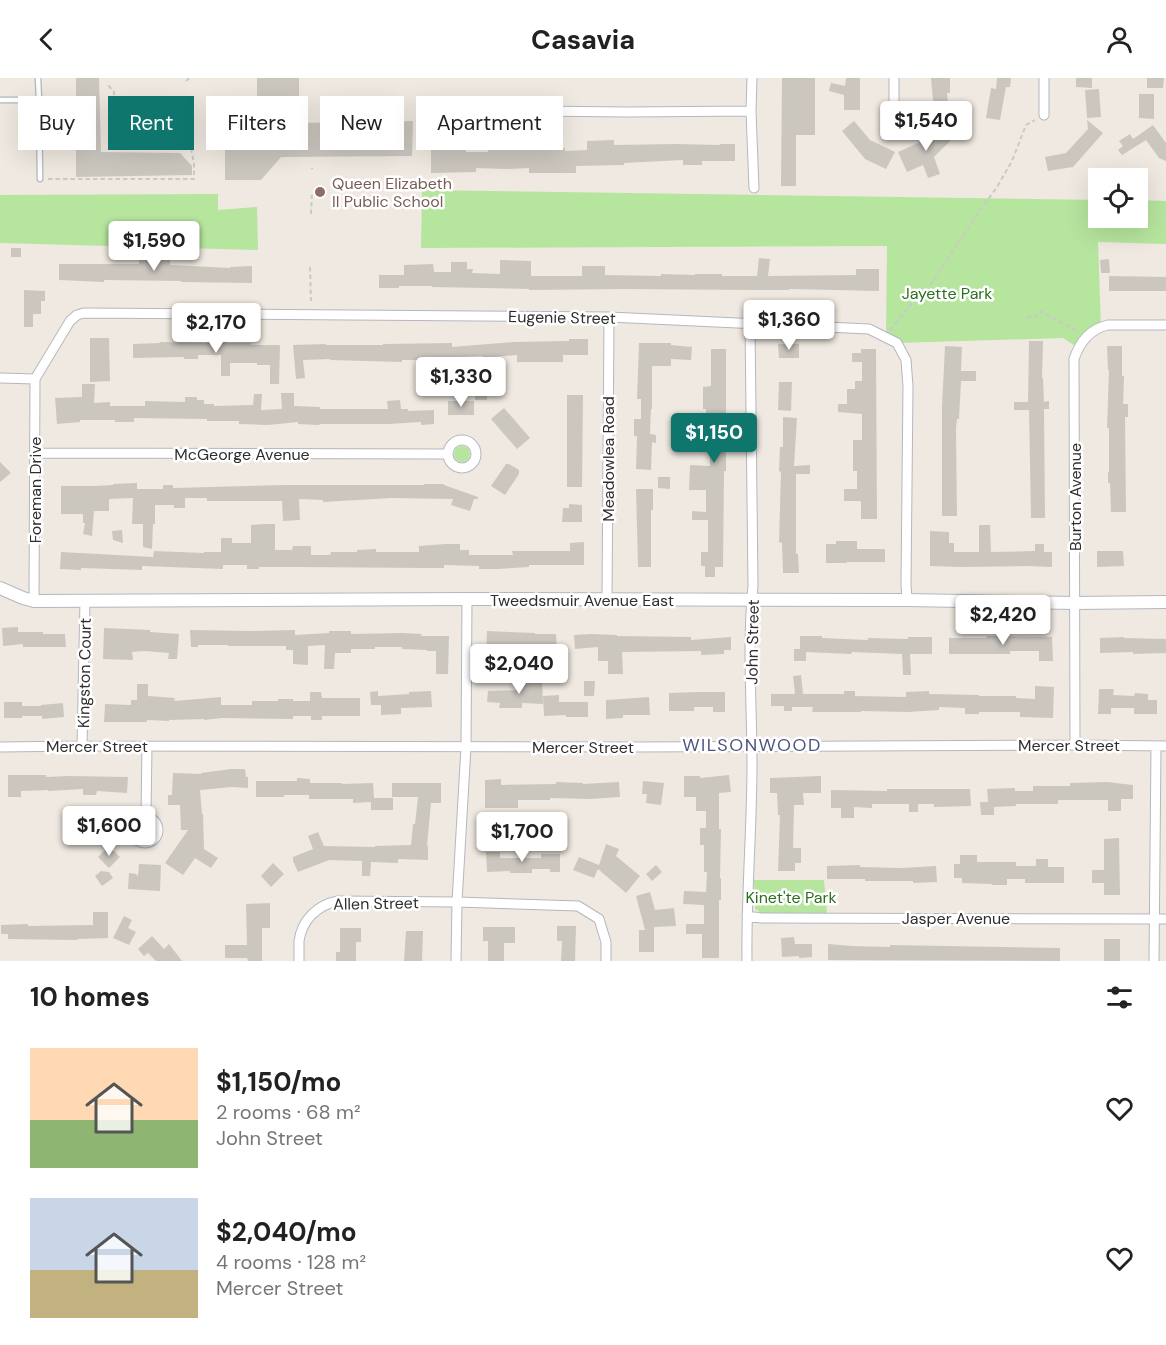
<!DOCTYPE html>
<meta charset="utf-8">
<style>
body{margin:0;font-family:"DM Sans",sans-serif;background:#f2f2f2;color:#222;height:100vh;display:flex;flex-direction:column;font-size:22px;white-space:nowrap}
*{box-sizing:border-box;margin:0}
p{font-size:20px;color:#767676}
.icon{flex:none;width:33px;height:33px;fill:none;stroke:currentColor;stroke-width:2;stroke-linecap:round;stroke-linejoin:round}
.map{position:relative;height:883px;overflow:hidden}
.sheet{display:flex;flex-direction:column;background:#fff;flex:1}
.sheet>*{flex:none}
.top-card{position:absolute;left:18px;top:18px;width:600px;height:54px;display:flex;gap:12px}
.controls{position:absolute;left:1088px;top:90px;display:grid;gap:12px}
.controls a{display:grid;place-items:center;width:60px;height:60px;border-radius:0px;background:#fff;box-shadow:0 6px 24px #0002;font-size:30px}
.price{position:absolute;translate:-50% -51px;padding:0 14px;border-radius:6px;background:#fff;color:#222;font-size:20px;line-height:39px;filter:drop-shadow(0 2px 3px #0008)}
.price::after{content:'';position:absolute;left:50%;top:36px;width:18px;height:14px;margin-left:-9px;background:inherit;clip-path:polygon(0 0,100% 0,50% 100%)}
.price.selected{background:#0f766e;color:#fff}
ul{padding:0;list-style:none}
li{display:flex;align-items:center;gap:18px;height:150px;padding:0 30px}
li span{display:grid;place-items:center;flex:none;width:168px;height:120px;border-radius:0px;color:#555}
li>.icon{margin-inline-start:auto}
span .icon{width:72px;height:72px;fill:#fffc;stroke-width:1}
li b{font-size:26px}
h2{display:flex;justify-content:space-between;align-items:center;height:72px;padding:0 30px;font-size:26px}
.pill{padding:0 21px;border-radius:0px;background:#fff;box-shadow:0 6px 24px #0002;font-size:21px;line-height:54px}
.pill.selected{background:#0f766e;color:#fff}
header{display:flex;justify-content:space-between;align-items:center;height:78px;padding:0 30px;background:#fff;font-size:27px;font-weight:700}
.map>svg:first-child{display:block}
.green{fill:#b6e59e}
.building{fill:#cbc7bf}
.lines{fill:none;stroke-linecap:round;stroke-linejoin:round}
.service-casing{stroke:#b4b7c1;stroke-width:7}
.minor-casing{stroke:#b4b7c1;stroke-width:11}
.tertiary-casing{stroke:#b4b7c1;stroke-width:14}
.path{stroke:#c9c9c9;stroke-width:2;stroke-dasharray:4.5 3;stroke-linecap:butt}
.service{stroke:#fff;stroke-width:4.5}
.minor{stroke:#fff;stroke-width:9}
.tertiary{stroke:#fff;stroke-width:12}
.education-dot{fill:#8d6e63;stroke:#fff;stroke-width:2}
.labels{text-anchor:middle;stroke-width:5;stroke-linejoin:round;paint-order:stroke}
.education-label{font-size:16px;fill:#785e54;stroke:#fff;text-anchor:start}
.park-label{font-size:16px;fill:#2c6e1b;stroke:#fff}
.street-label{font-size:16px;fill:#2e2e2e;stroke:#fff}
.neighbourhood-label{font-size:18px;letter-spacing:1.5px;fill:#4d5680;stroke:#fff}
</style>
<header><svg class="icon" aria-label="back" viewBox="0 0 24 24"><path d="M15 5l-7 7 7 7"/></svg>Casavia<svg class="icon" aria-label="person" viewBox="0 0 24 24"><circle cx="12" cy="8" r="4"/><path d="M4 21q1-7 8-7t8 7"/></svg></header>
<div class="map">
<svg width="1166" height="883" viewBox="0 0 1166 883">
<rect width="100%" height="100%" fill="#efe9e1"/>
<path class="green" d="M422 112 1098 122V140H1137V122L1166 123V166L1098 164 1101 250 1080 271 1063 260 897 265 886 257 887 168 421 170Z
M218 116V132L257 129 258 172 0 165V117Z
M454 376a8 8 0 1 1 16 0a8 8 0 1 1-16 0Z
M137 752a8 8 0 1 1 16 0a8 8 0 1 1-16 0Z
M754 802H824L827 835 763 836 755 831Z"/>
<path class="building" d="M76 0H99L101 74 180 75 192 88V97L76 99Z
M257 0H299V45L413 43 412 78 281 79 261 102H225V71H230L231 42 257 41Z
M782 0H815V57H796V108H781Z
M846 0H860V32H844V17L829 13 831 5 845 8Z
M931 0H950V15H947L949 33 934 34Z
M997 0H1011L1010 9H1006L1000 42 986 40 991 10 996 11Z
M1076 0H1092V10L1076 9Z
M1147 0H1164L1163 10H1147Z
M1099 11 1101 39 1087 40 1085 12Z
M1139 16H1154V41L1139 40Z
M1087 42 1103 55 1073 89 1048 93 1045 79 1066 75 1088 51Z
M854 43 870 62 895 74 886 91 865 81 842 53Z
M940 46 953 60 934 79 940 96 928 100 923 87 907 94 898 74 925 62Z
M1153 47 1166 65V83L1159 80 1146 62 1122 77 1118 72 1123 68 1119 63 1130 56 1133 61Z
M488 61H500V62L514 61 515 70H565V73L587 72V63L614 62V67L676 66 720 67V66H735V83H702V87H683V82L624 85V87L576 88V95H529V90L505 91 476 90V94L431 95V69L466 70V74H488Z
M11 170H21V179H11Z
M139 179 170 180V187L230 190V189L252 188V205L181 204V203L104 202V204L59 202V186H139Z
M759 180 770 181 768 198 856 197V191H879V213L789 211V212H756L624 211 529 212V211L432 209V208H399V210H379V197H404V187L433 186 434 194H451V184H467V191H473L472 195 500 196V182L531 183V198H582V188H605V197L661 198V196L695 197V196H722V198H757Z
M1109 181 1110 195H1101L1100 182Z
M1109 198 1166 199V213H1109Z
M24 212 45 213V223H41V236H33V249H24Z
M90 260H109L110 303 90 304Z
M569 261H588V277H563V284H517V277L482 280V278L436 280 437 292 427 293 426 282H402V284L330 282V281L303 282 305 300 296 301 293 267 326 266V267H383V266L452 265V269L513 264 569 263Z
M207 263H227V265H251V267H280L279 306H270V287H257V285H230V298H221V277H198V281H184V279L133 280V266L160 265V264L207 265Z
M1029 263H1043L1042 300H1043L1044 324 1049 323V331H1044L1045 440H1031L1029 332H1014V324H1028Z
M639 265H671V267L692 269 691 282 671 281V288H652V331H651L650 356 656 357V365L652 364 651 392 636 391 637 358H634V341H641V321H637Z
M778 266H799V280H779Z
M945 268 962 269 961 293H976V303H961L959 341H957L956 351 957 438H942V328Z
M1107 268H1122V298H1124L1123 326H1128V339H1125L1126 434H1111L1110 405H1108V394H1109V350H1107L1109 292H1108Z
M711 271H726V393H724L723 489H715V499H705V488H701V474H708V442H692V433L706 434V412H689L690 387 710 388V357H706V331H703V309L711 308Z
M861 271H876L877 441H861V423H844V411H857V393H853V362H862V336L838 334V326H847V311H855V303H862V284H852V275H861Z
M779 304H792L791 333 778 332Z
M82 306H95L94 325 110 324V328H145V323L185 324V319H197V322H204V326H214V328L253 327 254 316H262L261 332 282 331 281 315H294V328L320 329V331H388L387 323 400 322 401 331H408V333L434 332V346L421 347V344L389 346H320L319 347 298 346V344L268 347 239 346V343H207V341L134 340V344H115V342H80V344L57 346 55 320 82 319Z
M475 309H487V322H475Z
M567 317H583L582 409H567Z
M448 323H474V337H448Z
M504 330 530 360 517 371 491 341Z
M783 339 797 340 794 388 810 387V396H796V476H798L799 495H783L782 465 779 464 781 394 779 393 780 369H783Z
M0 384 11 395 0 404Z
M506 386H509L519 392V396L505 417 491 408Z
M658 399H670V411L658 410Z
M137 405V411H163V407H173V410L287 407H424V406H444V407L478 419V421H474L470 433 451 427 453 421 392 420 323 424V422L299 421 300 442 283 443 282 423H207V420H185V430H174V427H155V446H153L152 471 143 469V446H132L133 420 109 421V433H94L92 458 83 456 85 445H83V436H61V408H95L113 407V406Z
M636 411H653V432H651V489H638Z
M569 426 582 427V444H562L563 430H569Z
M264 446H275V472H292L293 468H311V477H330L331 474H357V472L376 471V474H419V468L445 466H460V472H469V477H513L512 473H570V465L584 464V487H529V489L497 491H479V488L444 487V490H425L301 489H259V491H247V487H223V491L142 488V492L81 490V492L60 491 61 474 153 479 154 473 204 475V474H221V460H232V465H251V447Z
M979 447H990L991 474 1035 473V466H1044V474H1052V489L1027 488 960 489 930 488V453L949 454V465H954V474H979Z
M122 452 123 465 113 462 112 453Z
M836 463H857V471H885V484H847V485H826V466H836Z
M1097 473H1123L1124 488 1097 489Z
M18 549V554H43V556H65L66 569H23V566L3 568 2 550Z
M104 550 150 552V554L179 556 177 581H168L169 575 145 573 132 574 133 582 103 581Z
M190 552 250 553 295 552V557L329 555V553H351V556L402 555 422 556 421 558H449L448 596H436V573H427V572L402 571V569H375V571H351V575H335L334 591H324L325 567 308 568V587L293 586V572H286V568H228V567H198V569H191Z
M487 553 535 555V556H556L557 571 501 572V578H486Z
M592 556 617 557V558L691 559V562L731 559V572H724V576L701 577V573L622 574 623 596H608V583H598V569L575 571 574 557Z
M800 558H822V560L868 562V560L908 561V559H932V576H910L911 597H903L902 576 852 574 851 576 806 574V583H794V571H800Z
M987 558 1052 559 1053 583H1039V573H1010V576H949V560H986Z
M1124 559V560L1166 561V575L1133 576V574L1100 575V560Z
M801 597 803 616H844V613H855V618L906 619V614L929 613V616L979 617V618H1016V620L1035 621V608L1054 609 1053 640 1020 639V634H979V636H965V630L939 629V632L908 634 861 633V634H812L813 629H792V633H784V628H771V616H795L793 598Z
M522 600 542 601 543 626 522 625V630H499L500 625 487 624 488 613 522 612Z
M584 603H595L594 618H584Z
M137 606H148V618L175 620 174 623 221 619V627H252V623H278V621H293V623H310V614H321L322 620H360V638H322V642H311V638H293V641L222 640 204 642V641L169 642V643L147 642V644H104L105 626 131 627V622H137Z
M1099 611H1114L1113 617 1134 618 1135 615 1148 616V622H1157V636H1134V630H1111V636H1098Z
M378 613V618L409 616V614L431 613 432 629 401 630V636L381 637V627H371L370 614Z
M699 614H725V634H713V629H694V633H669V615Z
M559 617V624H588V639H566V637L544 638 543 618Z
M649 619 650 637H623V640L606 641V622Z
M4 624H22V628H41V627L63 625 64 639 42 641V638H22V640H4Z
M231 691H245L246 699H248V710L232 709 200 712 202 736H203L204 771 218 780 211 790 195 780 183 797 165 785 188 752H181L180 727H168V717H172L173 695 201 696V695Z
M8 697H46V699L69 698 128 699 127 715 97 713 96 717H83V711L48 713V712L21 713V719H8Z
M729 697 731 714 719 715V751H721L720 800H721V822H719V880H702V856H686V846H704V827L683 826 684 813 706 814 707 794H704V767H700V750H706V733H696V719H684V698H700V700Z
M821 698V715H803L804 727H794L793 770H801V785H795V793H778L780 737H778L777 715H770V700Z
M297 700 310 701V705H342V706L373 705 374 720H393V732H371V724L353 725V721H309V717H284V719H256V703H297Z
M501 701V707L556 706V704L583 705V706L619 704 620 719 590 721 550 720V722H518V730H485V702Z
M643 703 664 705 661 727 646 725 647 716H642Z
M1107 704 1133 707V721H1121V733H1108V722H1058V726H1016V728L994 729V737H981L980 724H988L987 711 1015 710V713H1033V708H1070V705Z
M392 705H441V725H431L427 768H428V782L398 781V785L371 784 370 798H362V783L329 782 298 794 293 783V779L313 771 308 758 318 754 324 768 375 769V768L411 767 413 746H415L418 719H392Z
M887 711H970L971 728 934 729V726H918V734H909V726H872V730L854 729V740H841V730H831V712L887 713Z
M92 737H112V759H96V752H92Z
M1119 760 1120 817H1104V805H1092V792H1104V761Z
M606 766 619 771 616 778 640 798 626 815 598 791 594 800 573 792 579 779 599 787Z
M109 768 120 779 109 790 98 779Z
M486 774H500V780H541V776H560V794H550V791H532V795H510V793L487 794Z
M960 777H977V784H1016V788H1036V781H1048V789H1064V805H1025V801H1007V807H992V806L962 805V800H954V786H960Z
M273 785 284 796 271 809 261 798Z
M139 786 161 787 160 813 128 811 129 795 136 796 138 798Z
M656 787 662 794 652 803 646 796Z
M860 787V789L902 790 936 788 937 804 913 805V803H865V801H827V788Z
M101 793 109 794 113 800 102 808 95 798Z
M650 814 655 832 674 830 676 848 654 849V874H639V852H645L636 818Z
M270 825V850H262V883H248L247 880H225V867H247L246 826Z
M93 834H108V860L78 861 77 862 8 861V856H1V847L28 846V848L93 847Z
M124 838 132 842 128 850 136 854 129 867 113 860Z
M557 848H576L575 883H561L562 863H557Z
M483 849H515V865H504V883H488V863H483Z
M340 850H361V864H356V883H336V874H340Z
M406 853H423L422 883H404Z
M152 858 164 871 169 866 182 883H156L148 875 144 878 138 871Z
M794 859 795 866H812V879L799 880V878L782 879 781 860Z
M1104 861H1120V883H1104Z
M828 866 852 868 890 869V867L1060 870V883L828 882Z"/>
<g class="lines">
<g class="service-casing">
<path id="service" d="M38 0 39 22
M0 22H39L40 101"/>
</g>
<g class="minor-casing">
<path id="minor" d="M752 0 751 33 754 110
M1044 0V37
M894 30V0
M448 32 628 34 751 33
M0 300 35 301
M35 301 70 243 77 237 84 235 609 239 869 251 897 265 906 282 908 308 906 506 907 522
M448 376a14 14 0 1 1 28 0a14 14 0 1 1-28 0Z
M35 375 448 376
M607 522 609 239
M34 523 35 301
M1075 667 1074 281C1080 263 1090 251 1108 247H1166
M82 668 85 522
M0 669 82 668 630 669 1075 667 1166 668
M146 738 147 668
M132 752a13 13 0 1 1 26 0a13 13 0 1 1-26 0Z
M747 838 761 840 1166 841
M299 883C299 877 299 869 299 863 302 842 317 827 338 823L457 824 578 828 599 841 606 864V883
M456 883 457 824 466 669 467 521
M747 883C746 817 752 752 752 686 752 627 747 567 753 508L750 245
M1154 883 1156 668"/>
</g>
<g class="tertiary-casing">
<path id="tertiary" d="M0 510 23 520 34 523 467 521 907 522 1075 525 1166 524"/>
</g>
<path class="path" d="M186 3 189 0
M312 91V90
M48 101H194V86L188 54 160 56 134 51 113 48 114 14 107 6
M311 136 312 114
M310 189 311 223
M1027 239H1035L1040 233 1079 254
M890 252 909 229 927 212 976 138 997 109 1012 83 1026 47 1035 42"/>
<use href="#service" class="service"/>
<use href="#minor" class="minor"/>
<use href="#tertiary" class="tertiary"/>
</g>
<circle class="education-dot" cx="320" cy="114" r="6"/>
<g class="labels">
<g class="education-label">
<text x="332" y="111">Queen Elizabeth<tspan x="332" dy="18">II Public School</tspan></text>
</g>
<g class="park-label">
<text x="947" y="221">Jayette Park</text>
<text x="791" y="825">Kinet'te Park</text>
</g>
<g class="street-label">
<text transform="translate(562 239) rotate(1)" y="6">Eugenie Street</text>
<text x="242" y="382">McGeorge Avenue</text>
<text transform="translate(608 381) rotate(-90)" y="6">Meadowlea Road</text>
<text transform="translate(35 412) rotate(-90)" y="6">Foreman Drive</text>
<text transform="translate(1075 419) rotate(-90)" y="6">Burton Avenue</text>
<text x="582" y="528">Tweedsmuir Avenue East</text>
<text transform="translate(752 564) rotate(-89)" y="6">John Street</text>
<text transform="translate(84 595) rotate(-89)" y="6">Kingston Court</text>
<text x="1069" y="673">Mercer Street</text>
<text x="97" y="674">Mercer Street</text>
<text x="583" y="675">Mercer Street</text>
<text transform="translate(376 825) rotate(-1)" y="6">Allen Street</text>
<text x="956" y="846">Jasper Avenue</text>
</g>
<g class="neighbourhood-label">
<text x="752" y="673">WILSONWOOD</text>
</g>
</g>
</svg>
<div class="controls">
<a><svg class="icon" aria-label="locate" viewBox="0 0 24 24"><circle cx="12" cy="12" r="6"/><path d="M12 2v4M12 18v4M2 12h4M18 12h4"/></svg></a>
</div>
<b class="price" style="left:926px;top:74px">$1,540</b>
<b class="price" style="left:154px;top:194px">$1,590</b>
<b class="price" style="left:789px;top:273px">$1,360</b>
<b class="price" style="left:216px;top:276px">$2,170</b>
<b class="price" style="left:461px;top:330px">$1,330</b>
<b class="price selected" style="left:714px;top:386px">$1,150</b>
<b class="price" style="left:1003px;top:568px">$2,420</b>
<b class="price" style="left:519px;top:617px">$2,040</b>
<b class="price" style="left:109px;top:779px">$1,600</b>
<b class="price" style="left:522px;top:785px">$1,700</b>
<div class="top-card">
<a class="pill">Buy</a>
<a class="pill selected">Rent</a>
<a class="pill">Filters</a>
<a class="pill">New</a>
<a class="pill">Apartment</a>
</div>
</div>
<section class="sheet">
<h2>10 homes<svg class="icon" aria-label="filters" viewBox="0 0 24 24"><path d="M4 7h16M4 17h16"/><circle cx="9" cy="7" r="2"/><circle cx="15" cy="17" r="2"/></svg></h2>
<ul>
<li><span style="background:linear-gradient(#ffd9b3 60%,#8fb573 0)"><svg class="icon" aria-label="home" viewBox="0 0 24 24"><path d="M3 11l9-7 9 7M6 9v11h12V9"/></svg></span><div><b>$1,150/mo</b><p>2 rooms · 68 m²</p><p>John Street</p></div><svg class="icon" aria-label="heart" viewBox="0 0 24 24"><path d="M12 20l-8-8c-3-5 5-10 8-4 3-6 11-1 8 4z"/></svg></li>
<li><span style="background:linear-gradient(#c9d6e8 60%,#c2b280 0)"><svg class="icon" aria-label="home" viewBox="0 0 24 24"><path d="M3 11l9-7 9 7M6 9v11h12V9"/></svg></span><div><b>$2,040/mo</b><p>4 rooms · 128 m²</p><p>Mercer Street</p></div><svg class="icon" aria-label="heart" viewBox="0 0 24 24"><path d="M12 20l-8-8c-3-5 5-10 8-4 3-6 11-1 8 4z"/></svg></li>
</ul>
</section>
